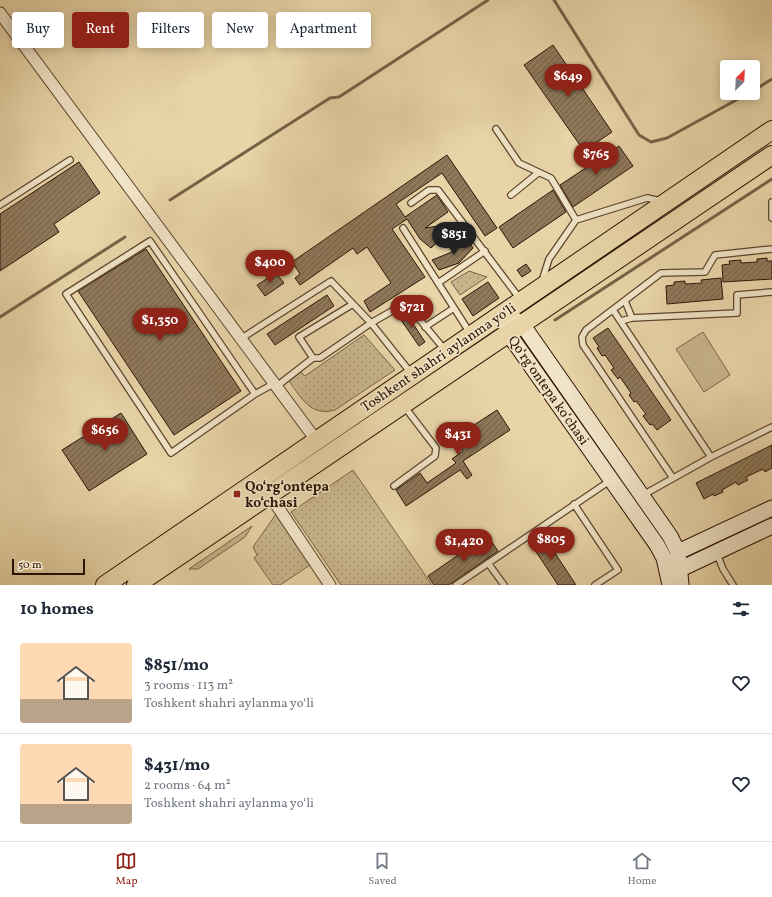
<!DOCTYPE html>
<meta charset="utf-8">
<style>
body{margin:0;font-family:Vollkorn,serif;background:#f2f2f3;color:#1f2937;height:100vh;display:flex;flex-direction:column;font-size:15px;white-space:nowrap}
*{box-sizing:border-box;margin:0}
p{font-size:13px;color:#747a83}
.icon{flex:none;width:22px;height:22px;fill:none;stroke:currentColor;stroke-width:2;stroke-linecap:round;stroke-linejoin:round}
.map{position:relative;height:585px;overflow:hidden}
.drawer{display:flex;flex-direction:column;background:#fff;flex:1}
.drawer>*{flex:none}
.hud{position:absolute;left:12px;top:12px;width:400px;height:36px;display:flex;gap:8px}
.needle{width:26px;rotate:24deg}
.controls{position:absolute;left:720px;top:60px;display:grid;gap:8px}
.controls a{display:grid;place-items:center;width:40px;height:40px;border-radius:4px;background:#fff;box-shadow:0 2px 10px #0003;font-size:20px}
.scale{position:absolute;left:12px;bottom:10px;width:73px;box-sizing:border-box;padding-left:4px;border:2px solid #2d1506;border-top:0;font-size:11px;line-height:14px;white-space:nowrap;color:#2d1506;-webkit-text-stroke:3px #f0e3c6;paint-order:stroke}
.price{position:absolute;translate:-50% -34px;padding:0 9px;border-radius:14px;background:#8f2418;color:#fff;font-size:13px;line-height:26px;filter:drop-shadow(0 1px 2px #0008)}
.price::after{content:'';position:absolute;left:50%;top:24px;width:12px;height:9px;margin-left:-6px;background:inherit;clip-path:polygon(0 0,100% 0,50% 100%)}
.price.on{background:#222;color:#fff}
ul{padding:0;list-style:none}
li{display:flex;align-items:center;gap:12px;height:100px;padding:0 20px}
li+li{border-top:1px solid #e0e1e3}
li span{display:grid;place-items:center;flex:none;width:112px;height:80px;border-radius:4px;color:#555}
li>.icon{margin-inline-start:auto}
span .icon{width:48px;height:48px;fill:#fffc;stroke-width:1}
li b{font-size:17px}
h2{display:flex;justify-content:space-between;align-items:center;height:48px;padding:0 20px;font-size:17px}
.pill{padding:0 14px;border-radius:4px;background:#fff;box-shadow:0 2px 10px #0003;font-size:14px;line-height:36px}
.pill.on{background:#8f2418;color:#fff}
.tabs{display:flex;justify-content:space-around;align-items:center;height:56px;border-top:1px solid #e0e1e3;background:#fff;font-size:11px;color:#747a83}
.tabs a{display:grid;justify-items:center;gap:2px}
.tabs .on{color:#8f2418}
.map>svg:first-child{display:block}
.grass{fill:url(#grass-dots);stroke:#7a6449}
.garden{fill:#c8b48c;stroke:#7a6449}
.lines{fill:none;stroke-linecap:round;stroke-linejoin:round}
.stream{stroke:#776146;stroke-width:3}
.building{fill:url(#building-hatch);stroke:#2d1506}
.service-casing{stroke:#5c452e;stroke-width:8}
.minor-casing{stroke:#5c452e;stroke-width:13}
.secondary-casing{stroke:#2d1506;stroke-width:17}
.trunk-casing{stroke:#2d1506;stroke-width:20}
.service{stroke:#f0e3c6;stroke-width:5.5}
.minor{stroke:#f0e3c6;stroke-width:11}
.secondary{stroke:#f0e3c6;stroke-width:15}
.trunk{stroke:#e8d4a7;stroke-width:18}
.poi-dot{fill:#8f2418;stroke:#f0e3c6;stroke-width:1.5}
.labels{text-anchor:middle;stroke-width:3;stroke-linejoin:round;paint-order:stroke}
.street-label{font-size:14px;fill:#2d1506;stroke:#f0e3c6}
.poi-label{font-size:14px;font-weight:bold;fill:#2d1506;stroke:#f0e3c6;text-anchor:start}
</style>
<div class="map">
<svg width="772" height="585" viewBox="0 0 772 585">
<defs>
<pattern id="grass-dots" width="8" height="8" patternUnits="userSpaceOnUse"><rect width="8" height="8" fill="#c8b48c"/><path d="M2 2h.1M6 6h.1" fill="none" stroke="#ac9a77" stroke-width="1.8" stroke-linecap="round"/></pattern>
<pattern id="building-hatch" width="6" height="6" patternUnits="userSpaceOnUse"><rect width="6" height="6" fill="#8e785a"/><path d="M-1 1l2-2M0 6l6-6M5 7l2-2" fill="none" stroke="#746148"/></pattern>
</defs>
<rect width="100%" height="100%" fill="#e8d4a7"/>
<filter id="stains"><feTurbulence type="fractalNoise" baseFrequency=".005" numOctaves="4"/><feColorMatrix values="0 0 0 0 .2 0 0 0 0 .09 0 0 0 0 .02 0 0 0 .5 -.17"/></filter>
<radialGradient id="worn" r=".72"><stop offset=".6" stop-color="#630" stop-opacity="0"/><stop offset="1" stop-color="#630" stop-opacity=".3"/></radialGradient>
<path class="grass" d="M469 271 487 277 460 295 451 282Z
M364 335 395 370 335 410C311 417 301 398 289 381L301 372 305 376Z
M353 470 432 585H341L291 512Z
M276 514 310 565 280 585H273L254 558 257 555 253 547Z
M252 526 245 537 198 569H189Z"/>
<path class="garden" d="M703 332 730 375 704 392 676 349Z"/>
<g class="lines">
<path class="stream" d="M554 0 639 135 651 142 667 138 749 93
M753 91 772 79
M170 200 330 98 339 97 488 0
M0 317 125 237
M555 320 772 179"/>
</g>
<path class="building" d="M553 45 612 132 584 151 524 65Z
M619 146 633 166 573 207 560 185Z
M447 155 497 228 485 236 442 173 396 204 405 217 437 195 448 212 425 228 452 224 455 233 442 238 431 248 420 239 407 219 392 229 425 277 370 312 364 301 391 283 367 247 357 254 353 248 300 285 295 278 300 274 292 262Z
M79 162 100 193 54 224 59 232 0 271V214Z
M553 190 566 212 513 248 499 227Z
M467 239 473 248 459 263 439 270 432 260 452 252Z
M146 249 241 391 174 435 78 291Z
M767 258V261H772V279L723 282 722 265 730 264 729 261 741 260V263L757 262V259Z
M526 264 531 271 522 277 517 270Z
M276 273 284 283 265 296 257 285Z
M721 278 723 299 667 304 666 286 674 285V282L685 281V284L702 283 701 280Z
M488 282 499 298 473 316 462 299Z
M327 295 334 306 275 345 267 334Z
M406 313 425 342 419 346 399 317Z
M608 328 671 420 657 430 652 424 650 425 643 416 646 414 636 401 634 402 629 395 631 393 620 377 618 379 611 370 614 368 605 355 602 356 597 348 599 347 593 338Z
M497 410 510 430 463 461 472 475 467 479 460 470 406 506 396 490 420 473 427 483 456 463 452 459 463 451 454 438Z
M121 413 147 454 89 491 62 450Z
M772 445V468L765 472 763 469 746 477 748 480 738 485 736 482 722 490 723 492 714 496 713 494 704 499 696 483Z
M541 532 576 585H558L529 541Z
M487 535 498 551 449 585H434L428 576Z"/>
<g class="lines">
<g class="service-casing">
<path id="service" d="M496 129 519 163 551 178 576 220
M511 195 538 173
M772 202V218
M411 203 429 190H438L520 299
M0 205 70 160
M403 228 470 333
M542 281 549 259 576 220 647 198 661 201
M438 283 485 251
M625 301 632 318
M353 304 299 337 313 358H320L371 323 399 307 410 308 445 350
M613 310 711 457
M621 321 632 318 737 313V295L772 292
M425 327 454 308
M242 338 331 281 371 323 411 373
M277 386 313 358
M255 394 150 241 66 294 171 453 255 394 275 383
M673 478 583 345 582 337 586 330 661 273 705 272 715 255 772 249
M394 486 435 456 436 448 404 406
M643 495 711 457 772 427
M574 504 618 570 595 585
M717 554 723 569 733 585
M488 563 504 585
M456 585 611 480"/>
</g>
<g class="minor-casing">
<path id="minor" d="M0 13 316 440
M269 494 330 585"/>
</g>
<g class="secondary-casing">
<path id="secondary" d="M504 313 522 324 670 536 678 552 681 585
M506 323 508 333 657 545 664 558 670 585
M678 552 772 508
M672 573 772 526"/>
</g>
<g class="trunk-casing">
<path id="trunk" d="M105 585 772 130
M136 585 772 155"/>
</g>
<use href="#service" class="service"/>
<use href="#minor" class="minor"/>
<use href="#secondary" class="secondary"/>
<use href="#trunk" class="trunk"/>
</g>
<rect class="poi-dot" x="233" y="490" width="8" height="8" rx="2"/>
<g class="labels">
<g class="street-label">
<text transform="translate(438 357) rotate(-34)" y="5">Toshkent shahri aylanma yoʻli</text>
<text transform="translate(549 390) rotate(55)" y="5">Qoʻrgʻontepa koʻchasi</text>
</g>
<g class="poi-label">
<text x="245" y="491">Qoʻrgʻontepa<tspan x="245" dy="16">koʻchasi</tspan></text>
</g>
</g>
<rect width="100%" height="100%" filter="url(#stains)"/>
<rect width="100%" height="100%" fill="url(#worn)"/>
</svg>
<div class="controls">
<a><svg class="needle" viewBox="-14 -14 28 28"><path d="M0-13l5 13h-10z" fill="#e53935"/><path d="M0 13l5-13h-10z" fill="#747a83"/></svg></a>
</div>
<div class="scale">50 m</div>
<b class="price" style="left:568px;top:98px">$649</b>
<b class="price" style="left:596px;top:176px">$765</b>
<b class="price on" style="left:454px;top:256px">$851</b>
<b class="price" style="left:270px;top:284px">$400</b>
<b class="price" style="left:412px;top:329px">$721</b>
<b class="price" style="left:160px;top:342px">$1,350</b>
<b class="price" style="left:105px;top:452px">$656</b>
<b class="price" style="left:458px;top:456px">$431</b>
<b class="price" style="left:551px;top:561px">$805</b>
<b class="price" style="left:464px;top:563px">$1,420</b>
<div class="hud">
<a class="pill">Buy</a>
<a class="pill on">Rent</a>
<a class="pill">Filters</a>
<a class="pill">New</a>
<a class="pill">Apartment</a>
</div>
</div>
<section class="drawer">
<h2>10 homes<svg class="icon" aria-label="filters" viewBox="0 0 24 24"><path d="M4 7h16M4 17h16"/><circle cx="9" cy="7" r="2"/><circle cx="15" cy="17" r="2"/></svg></h2>
<ul>
<li><span style="background:linear-gradient(#ffd9b3 70%,#b9a48a 0)"><svg class="icon" aria-label="home" viewBox="0 0 24 24"><path d="M3 11l9-7 9 7M6 9v11h12V9"/></svg></span><div><b>$851/mo</b><p>3 rooms · 113 m²</p><p>Toshkent shahri aylanma yoʻli</p></div><svg class="icon" aria-label="heart" viewBox="0 0 24 24"><path d="M12 20l-8-8c-3-5 5-10 8-4 3-6 11-1 8 4z"/></svg></li>
<li><span style="background:linear-gradient(#ffd9b3 75%,#b9a48a 0)"><svg class="icon" aria-label="home" viewBox="0 0 24 24"><path d="M3 11l9-7 9 7M6 9v11h12V9"/></svg></span><div><b>$431/mo</b><p>2 rooms · 64 m²</p><p>Toshkent shahri aylanma yoʻli</p></div><svg class="icon" aria-label="heart" viewBox="0 0 24 24"><path d="M12 20l-8-8c-3-5 5-10 8-4 3-6 11-1 8 4z"/></svg></li>
</ul>
</section>
<nav class="tabs">
<a class="on"><svg class="icon" aria-label="map" viewBox="0 0 24 24"><path d="M3 6l6-2 6 2 6-2v14l-6 2-6-2-6 2zM9 4v14M15 6v14"/></svg>Map</a>
<a><svg class="icon" aria-label="saved" viewBox="0 0 24 24"><path d="M7 4h10v16l-5-4-5 4z"/></svg>Saved</a>
<a><svg class="icon" aria-label="home" viewBox="0 0 24 24"><path d="M3 11l9-7 9 7M6 9v11h12V9"/></svg>Home</a>
</nav>
